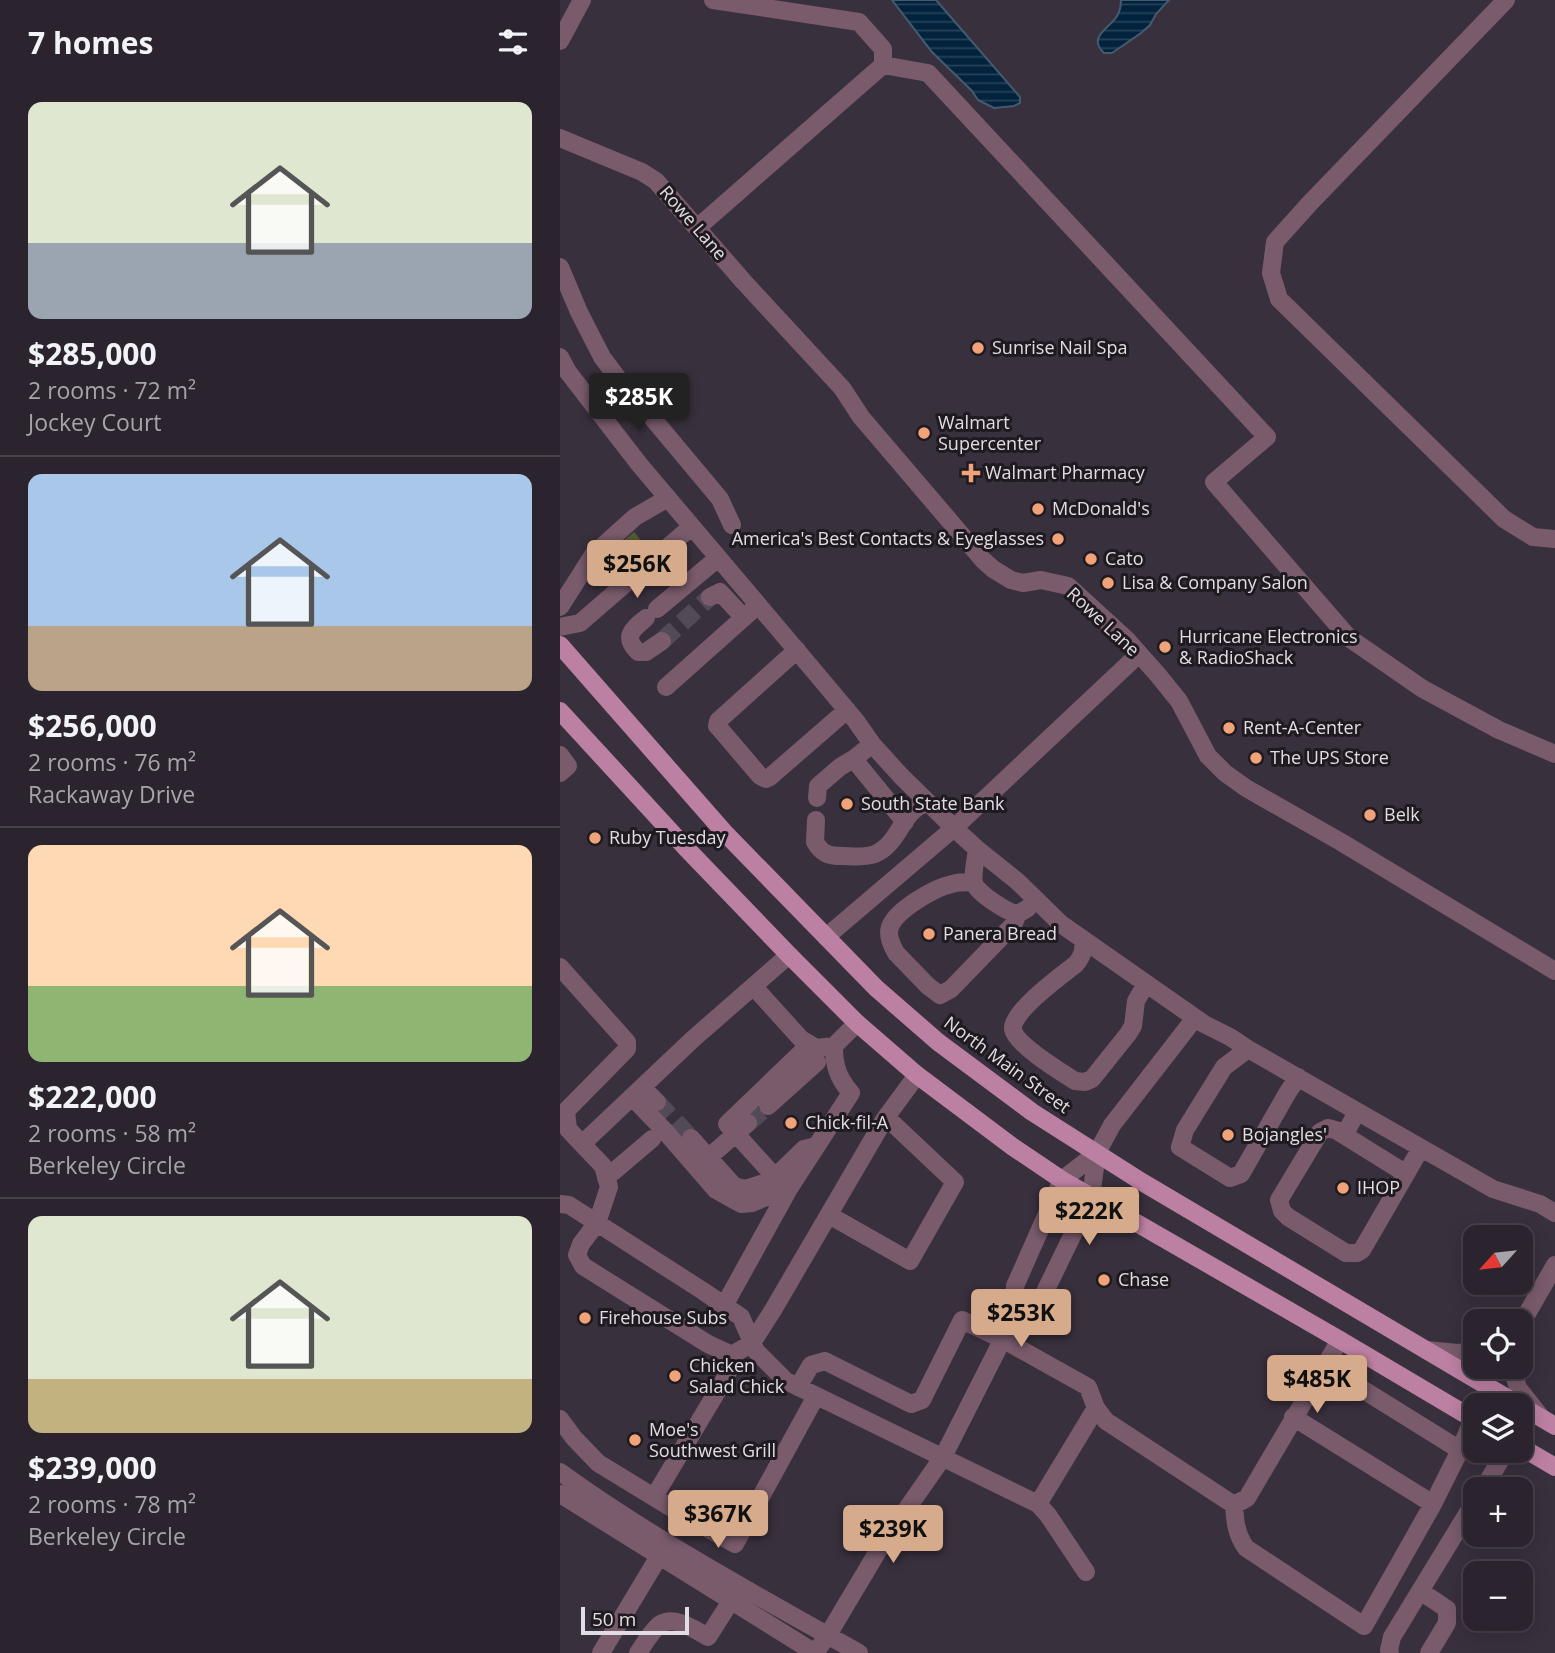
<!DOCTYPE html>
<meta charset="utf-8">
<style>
body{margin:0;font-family:"Open Sans",sans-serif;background:#332c36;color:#f1f3f6;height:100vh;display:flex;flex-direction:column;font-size:26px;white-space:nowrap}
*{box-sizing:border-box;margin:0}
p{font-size:23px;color:#a6a4aa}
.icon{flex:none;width:38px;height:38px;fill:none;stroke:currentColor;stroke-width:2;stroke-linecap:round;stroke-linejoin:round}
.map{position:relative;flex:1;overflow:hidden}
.details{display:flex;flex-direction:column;background:#2b242e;width:560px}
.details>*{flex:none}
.needle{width:46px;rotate:243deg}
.fabs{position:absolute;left:903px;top:1225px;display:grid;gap:14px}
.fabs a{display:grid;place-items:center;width:70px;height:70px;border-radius:14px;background:#2b242e;box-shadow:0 4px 18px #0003,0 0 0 2px #47414a;font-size:35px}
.scale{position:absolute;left:21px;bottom:18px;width:108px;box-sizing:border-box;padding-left:7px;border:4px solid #e2dce4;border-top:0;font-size:19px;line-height:24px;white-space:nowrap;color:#e2dce4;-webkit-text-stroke:5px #1e1a20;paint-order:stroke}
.price{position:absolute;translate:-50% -60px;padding:0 16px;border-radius:7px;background:#d6ab8b;color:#111;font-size:23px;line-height:46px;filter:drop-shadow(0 2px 4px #0008)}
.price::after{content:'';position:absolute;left:50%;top:42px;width:21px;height:16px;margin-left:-10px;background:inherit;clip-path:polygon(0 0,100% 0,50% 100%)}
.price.active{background:#222;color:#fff}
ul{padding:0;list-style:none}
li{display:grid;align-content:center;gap:14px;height:371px;padding:0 28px}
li+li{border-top:2px solid #47414a}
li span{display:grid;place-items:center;height:217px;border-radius:14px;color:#555}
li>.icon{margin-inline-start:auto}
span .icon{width:126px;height:126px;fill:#fffc;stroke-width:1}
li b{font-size:30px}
h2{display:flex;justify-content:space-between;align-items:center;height:84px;padding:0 28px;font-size:30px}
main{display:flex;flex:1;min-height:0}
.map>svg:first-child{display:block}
.cemetery{fill:url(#cemetery-stones)}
.water{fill:url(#water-rules);stroke:#455a6f;stroke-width:2}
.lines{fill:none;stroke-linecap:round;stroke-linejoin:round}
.minor-tunnel{stroke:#524a56;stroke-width:18;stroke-dasharray:18 9;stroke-linecap:butt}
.minor{stroke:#795b6c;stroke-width:18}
.major{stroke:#bc80a3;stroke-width:18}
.poi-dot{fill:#f0a279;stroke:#1e1a20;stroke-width:2.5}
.labels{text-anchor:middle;stroke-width:6;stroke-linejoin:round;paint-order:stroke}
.street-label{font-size:18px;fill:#e2dce4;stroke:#1e1a20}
.poi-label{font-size:18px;fill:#e2dce4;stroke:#1e1a20;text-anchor:start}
</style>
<main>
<section class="details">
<h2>7 homes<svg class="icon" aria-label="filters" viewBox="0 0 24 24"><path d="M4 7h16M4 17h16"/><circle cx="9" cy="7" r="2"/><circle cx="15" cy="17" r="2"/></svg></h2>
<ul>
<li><span style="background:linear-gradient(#dfe7d0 65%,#9aa5b1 0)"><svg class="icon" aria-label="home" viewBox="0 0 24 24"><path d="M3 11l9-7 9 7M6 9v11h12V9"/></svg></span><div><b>$285,000</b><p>2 rooms · 72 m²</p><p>Jockey Court</p></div></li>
<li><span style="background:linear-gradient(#a9c7e8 70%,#b9a48a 0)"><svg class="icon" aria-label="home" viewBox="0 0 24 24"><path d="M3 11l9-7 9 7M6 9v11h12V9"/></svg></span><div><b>$256,000</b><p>2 rooms · 76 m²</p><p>Rackaway Drive</p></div></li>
<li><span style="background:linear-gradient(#ffd9b3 65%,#8fb573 0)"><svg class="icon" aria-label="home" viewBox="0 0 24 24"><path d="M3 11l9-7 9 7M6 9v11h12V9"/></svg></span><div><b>$222,000</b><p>2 rooms · 58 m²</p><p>Berkeley Circle</p></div></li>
<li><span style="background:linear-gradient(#dfe7d0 75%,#c2b280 0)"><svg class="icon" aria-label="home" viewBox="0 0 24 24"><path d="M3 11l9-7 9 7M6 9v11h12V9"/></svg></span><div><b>$239,000</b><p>2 rooms · 78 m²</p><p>Berkeley Circle</p></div></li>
</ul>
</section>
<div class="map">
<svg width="995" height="1653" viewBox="0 0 995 1653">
<defs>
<pattern id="cemetery-stones" width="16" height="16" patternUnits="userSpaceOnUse" patternTransform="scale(1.75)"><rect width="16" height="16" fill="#575d31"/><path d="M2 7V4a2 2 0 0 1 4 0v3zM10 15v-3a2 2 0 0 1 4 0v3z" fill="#6f744f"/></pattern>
<pattern id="water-rules" width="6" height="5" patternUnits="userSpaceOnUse" patternTransform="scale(1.75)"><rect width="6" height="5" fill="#02233d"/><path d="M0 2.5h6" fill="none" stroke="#274259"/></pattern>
</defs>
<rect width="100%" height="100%" fill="#39303d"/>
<path class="cemetery" d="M74 532 89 550 50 584 35 566Z"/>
<path class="water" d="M332 0H376L460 97V103L454 106 434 108 418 100 412 91 372 52Z
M561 0H609L596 14 590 25 581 33 552 53H544C527 37 549 29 557 16 560 11 561 6 561 0Z"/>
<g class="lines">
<path class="minor-tunnel" d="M102 641 150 597
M97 1102 131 1138
M188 1123 208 1106"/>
<path class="minor" d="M946 0 750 203 715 242 711 273 719 299 944 519 973 537 995 539
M0 41 22 0
M323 65 368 73 707 437 654 482 789 638 863 689 939 730 995 754
M0 138 82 172 96 181 184 282 282 388 301 417 423 560 433 569 451 580 463 583 481 580 508 586 567 640 598 675 619 701 648 756 665 773 686 788 781 842 995 971
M137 228 323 65V49L299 22 153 0
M0 267 19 312 42 357 65 388 89 414 160 499 172 525
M0 357 8 372 79 464 249 665 296 721 312 744 341 776 394 828 417 849 457 881 501 924 644 1024 670 1037 688 1049 933 1189 980 1204 995 1213
M150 597 160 592 184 618
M0 607 33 555 75 517 108 498
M97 609 158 558
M86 618C73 629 62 636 78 652H86L102 641
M0 627 20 623 131 527
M237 650 158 721 157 726 160 729 200 776 206 779 210 777 287 710
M106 687 198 605
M312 744 295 758 296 762 345 822
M0 755 8 766 0 773
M257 798 258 786 280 767 295 758
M256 820 255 842C262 854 269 856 282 856 292 856 305 858 315 854 341 843 341 809 368 803
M417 849C416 859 412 874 414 883 417 893 448 913 458 914L468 908
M413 882C406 882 398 882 392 884 374 888 336 910 330 927 327 935 332 946 336 953L368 986 380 995 391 989 453 925 458 914
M266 937 394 828 579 654
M523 940C524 950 523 955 516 964 503 974 450 1013 453 1029 455 1044 501 1072 515 1081L525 1082 532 1079 568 1034 573 1026 576 1001 586 984
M229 955 133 1039 22 1144 43 1166 49 1187 37 1223 21 1244 17 1255 23 1266 148 1344 172 1355 192 1343 213 1310 324 1120 357 1075
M0 967 67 1042V1049L6 1111 8 1129 22 1144
M274 1046 297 1023
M688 1049 664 1067 625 1130 620 1147 670 1178 681 1174 728 1092 738 1077
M82 1087 97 1102
M72 1097 104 1130 156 1190 181 1204 192 1203 230 1187
M208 1106 257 1062
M797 1112 787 1130 782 1132 768 1128 760 1132 719 1200 722 1211 728 1217 786 1253H797L802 1250 861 1148
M779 1132 845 1173
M131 1138 174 1186 185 1189 207 1182 215 1177 244 1149 256 1146
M149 1157 188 1123
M215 1177 167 1124 247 1047
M46 1178 92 1139
M0 1204 9 1205 143 1291 181 1317 196 1351 226 1381 478 1504 488 1515 526 1572
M269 1215 350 1261 395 1182 326 1117
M164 1306 230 1187 291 1093C278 1078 274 1066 274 1046L256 1048 241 1039 194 987
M453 1319 480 1302 531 1197 537 1153 552 1125 635 1018
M961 1324 995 1265
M866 1350 898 1353 915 1351
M765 1366 900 1450
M952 1367 958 1388 981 1417
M238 1387 251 1365 265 1361 351 1404 362 1400 402 1320 444 1340 528 1387 536 1408 546 1421 674 1505 687 1498 780 1340
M733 1417 873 1504 900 1450 913 1419
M0 1419 14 1438 38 1463 115 1510 175 1544 256 1396
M0 1472C94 1540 198 1596 299 1653
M923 1489 946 1451
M0 1494 255 1653
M94 1497 167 1375 172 1355
M478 1504 536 1408
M674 1505C675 1521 676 1534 686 1548L804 1626 873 1504
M860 1591 887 1609V1623L869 1653
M41 1653 104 1548
M78 1653C84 1644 91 1632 99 1625 114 1614 135 1630 148 1637L171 1601
M255 1653 268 1635 321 1546 383 1457 453 1319 455 1286 502 1180 537 1153
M830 1653 829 1650 832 1637 915 1501"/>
<path class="major" d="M0 645 164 832 316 988 378 1042 472 1112 582 1182 959 1405
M0 711 125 847 229 955 297 1023 357 1075 453 1147 502 1180 780 1340 915 1420
M961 1406 995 1426
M961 1447 995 1467"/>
</g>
<g class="poi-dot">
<circle cx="418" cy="348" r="7"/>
<circle cx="364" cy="433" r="7"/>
<path d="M407.5 462.5h7v7h7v7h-7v7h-7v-7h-7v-7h7z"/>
<circle cx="478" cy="509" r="7"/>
<circle cx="498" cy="539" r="7"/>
<circle cx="531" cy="559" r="7"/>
<circle cx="548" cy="583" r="7"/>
<circle cx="605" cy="647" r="7"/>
<circle cx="669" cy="728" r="7"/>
<circle cx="696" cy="758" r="7"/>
<circle cx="287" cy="804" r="7"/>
<circle cx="810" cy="815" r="7"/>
<circle cx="35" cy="838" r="7"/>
<circle cx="369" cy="934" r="7"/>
<circle cx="231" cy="1123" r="7"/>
<circle cx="668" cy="1135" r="7"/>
<circle cx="783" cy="1188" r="7"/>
<circle cx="544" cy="1280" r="7"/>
<circle cx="25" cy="1318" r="7"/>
<circle cx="115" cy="1376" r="7"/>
<circle cx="75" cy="1440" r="7"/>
</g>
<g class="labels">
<g class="street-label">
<text transform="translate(133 223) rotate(49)" y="6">Rowe Lane</text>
<text transform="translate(543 622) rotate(43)" y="6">Rowe Lane</text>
<text transform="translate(447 1065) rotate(36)" y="6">North Main Street</text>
</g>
<g class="poi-label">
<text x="432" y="354">Sunrise Nail Spa</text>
<text x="378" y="429">Walmart<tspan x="378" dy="21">Supercenter</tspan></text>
<text x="425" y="479">Walmart Pharmacy</text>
<text x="492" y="515">McDonald's</text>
<text x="484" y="545" text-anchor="end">America's Best Contacts &amp; Eyeglasses</text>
<text x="545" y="565">Cato</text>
<text x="562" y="589">Lisa &amp; Company Salon</text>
<text x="619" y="643">Hurricane Electronics<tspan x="619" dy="21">&amp; RadioShack</tspan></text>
<text x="683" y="734">Rent-A-Center</text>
<text x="710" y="764">The UPS Store</text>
<text x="301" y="810">South State Bank</text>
<text x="824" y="821">Belk</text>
<text x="49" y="844">Ruby Tuesday</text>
<text x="383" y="940">Panera Bread</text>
<text x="245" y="1129">Chick-fil-A</text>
<text x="682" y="1141">Bojangles'</text>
<text x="797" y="1194">IHOP</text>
<text x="558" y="1286">Chase</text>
<text x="39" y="1324">Firehouse Subs</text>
<text x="129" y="1372">Chicken<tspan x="129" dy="21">Salad Chick</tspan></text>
<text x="89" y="1436">Moe's<tspan x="89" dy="21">Southwest Grill</tspan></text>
</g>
</g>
</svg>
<div class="fabs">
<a><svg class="needle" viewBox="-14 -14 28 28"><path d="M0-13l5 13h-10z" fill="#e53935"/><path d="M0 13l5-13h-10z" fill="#a6a4aa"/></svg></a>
<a><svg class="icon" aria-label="locate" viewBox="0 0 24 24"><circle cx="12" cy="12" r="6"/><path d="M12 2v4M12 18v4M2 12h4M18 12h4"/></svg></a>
<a><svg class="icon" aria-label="layers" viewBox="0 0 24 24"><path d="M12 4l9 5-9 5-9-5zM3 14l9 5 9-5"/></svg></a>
<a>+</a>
<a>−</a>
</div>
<div class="scale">50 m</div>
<b class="price active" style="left:79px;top:433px">$285K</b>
<b class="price" style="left:77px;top:600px">$256K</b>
<b class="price" style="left:529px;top:1247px">$222K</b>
<b class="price" style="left:461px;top:1349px">$253K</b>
<b class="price" style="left:757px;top:1415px">$485K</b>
<b class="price" style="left:158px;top:1550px">$367K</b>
<b class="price" style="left:333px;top:1565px">$239K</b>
</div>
</main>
